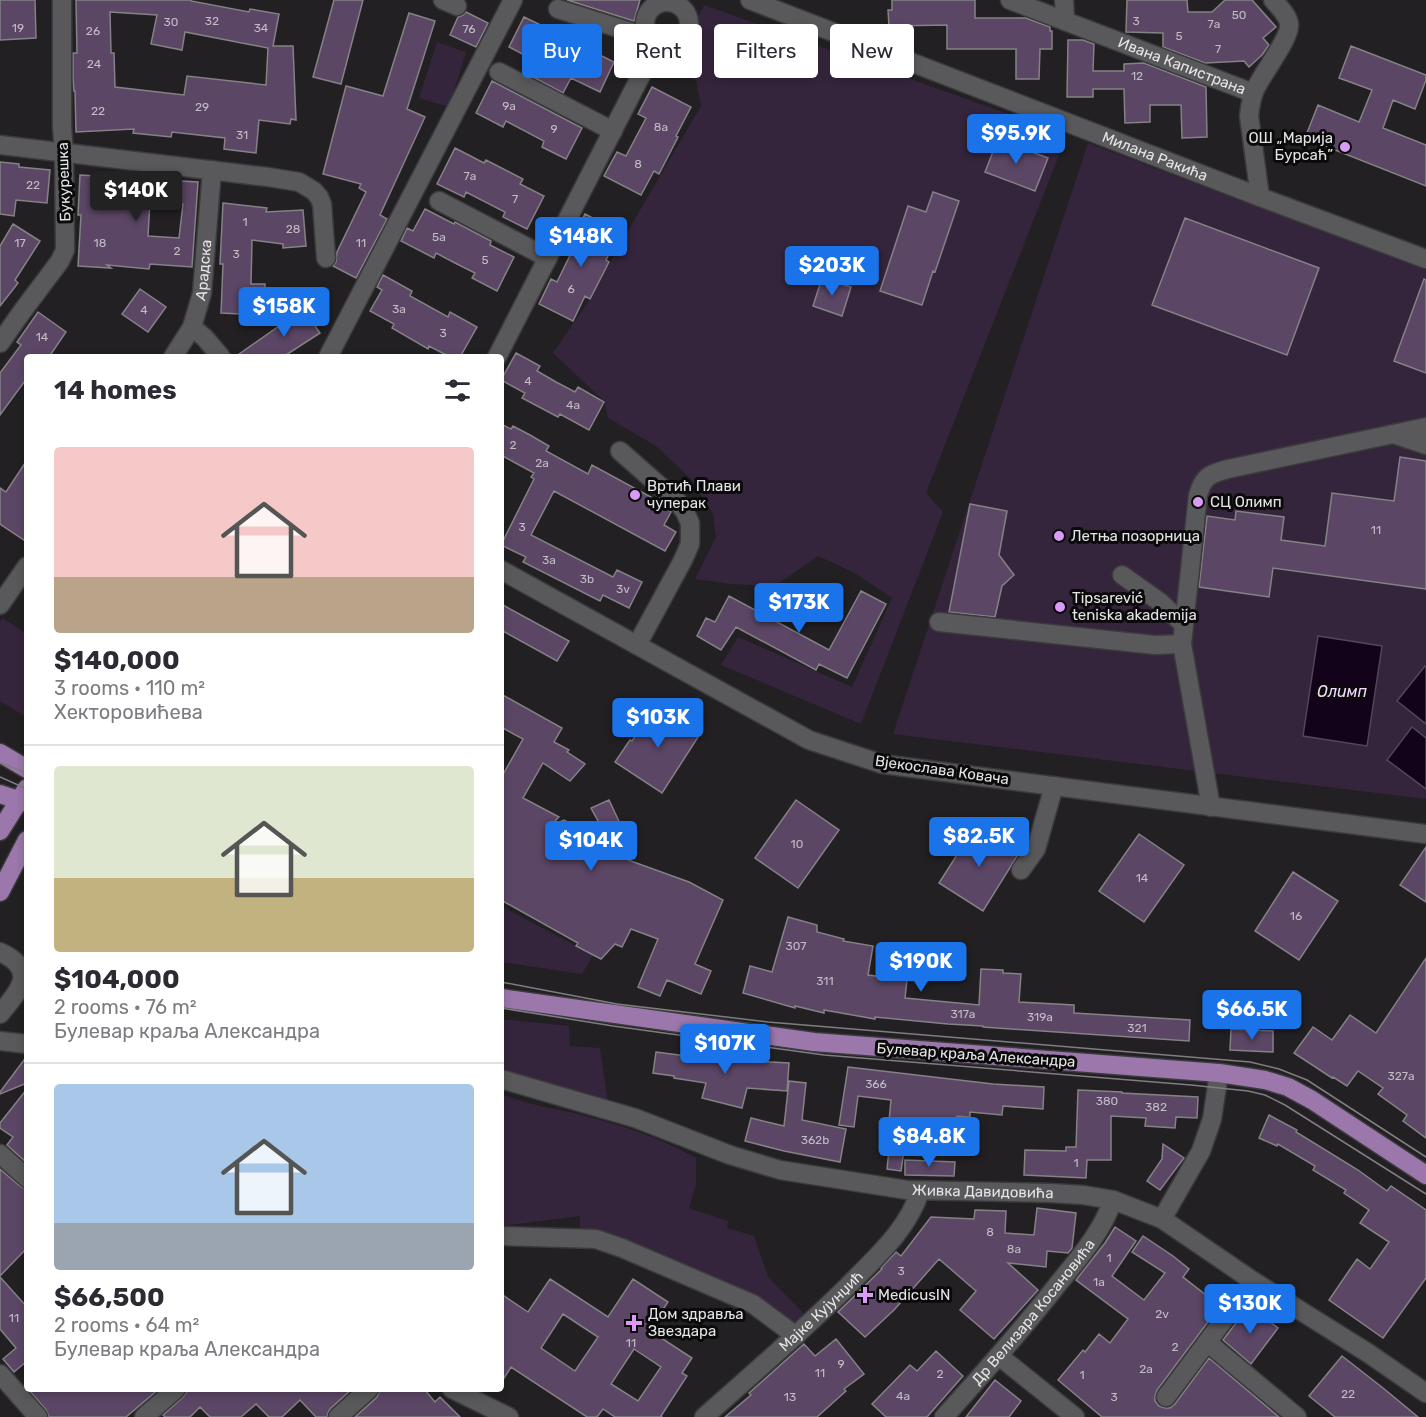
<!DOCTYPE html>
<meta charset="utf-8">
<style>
body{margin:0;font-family:Rubik,sans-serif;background:#f2f2f3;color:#2b2b33;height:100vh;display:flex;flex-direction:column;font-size:22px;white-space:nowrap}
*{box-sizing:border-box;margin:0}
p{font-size:20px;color:#7c7c81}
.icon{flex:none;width:33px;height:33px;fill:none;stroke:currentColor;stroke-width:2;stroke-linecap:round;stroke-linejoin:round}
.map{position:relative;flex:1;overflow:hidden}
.side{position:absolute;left:24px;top:354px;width:480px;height:1038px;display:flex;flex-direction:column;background:#fff;border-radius:6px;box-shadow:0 3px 9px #0003}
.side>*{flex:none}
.banner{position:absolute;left:522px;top:24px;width:570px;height:54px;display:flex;gap:12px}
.price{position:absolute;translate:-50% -51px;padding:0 14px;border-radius:6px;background:#1a73e8;color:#fff;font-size:20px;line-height:39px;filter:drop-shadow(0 2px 3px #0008)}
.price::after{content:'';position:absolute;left:50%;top:36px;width:18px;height:14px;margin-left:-9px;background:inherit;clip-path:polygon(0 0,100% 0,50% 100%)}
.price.selected{background:#222;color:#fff}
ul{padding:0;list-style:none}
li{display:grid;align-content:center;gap:12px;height:318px;padding:0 30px}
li+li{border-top:2px solid #e1e1e2}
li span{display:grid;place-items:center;height:186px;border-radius:6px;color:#555}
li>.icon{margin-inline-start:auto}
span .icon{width:108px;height:108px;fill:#fffc;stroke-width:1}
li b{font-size:26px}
h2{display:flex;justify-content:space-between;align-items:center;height:72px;padding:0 30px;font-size:26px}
.tag{padding:0 21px;border-radius:6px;background:#fff;box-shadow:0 3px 9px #0003;font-size:21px;line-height:54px}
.tag.selected{background:#1a73e8;color:#fff}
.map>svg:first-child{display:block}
.green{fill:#35253c}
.water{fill:#13031a;stroke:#524657;stroke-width:1.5}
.building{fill:#5b4665;stroke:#848285;stroke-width:1.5;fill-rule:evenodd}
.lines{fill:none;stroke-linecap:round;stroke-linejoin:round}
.minor-casing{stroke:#3b3a3c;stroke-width:21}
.major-casing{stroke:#3b3a3c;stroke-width:21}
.minor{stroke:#59585a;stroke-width:18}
.major{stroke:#9b77ac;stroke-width:18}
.tram{stroke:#7f7d80;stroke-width:1.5}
.poi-dot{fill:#da9af7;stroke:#0b0a0b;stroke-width:2}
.labels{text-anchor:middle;stroke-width:6;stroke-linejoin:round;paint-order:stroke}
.number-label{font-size:12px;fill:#c2bcc5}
.street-label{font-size:15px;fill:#e4e3e5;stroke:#0b0a0b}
.poi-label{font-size:15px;fill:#e4e3e5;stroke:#0b0a0b;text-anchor:start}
.water-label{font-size:16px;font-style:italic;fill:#f1dafc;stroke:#0b0a0b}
</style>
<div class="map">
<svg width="1426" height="1417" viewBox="0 0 1426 1417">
<rect width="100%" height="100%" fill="#222023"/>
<path class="green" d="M704 5 1067 135 926 493 943 512 861 724 721 665 738 637 852 687 892 598 853 572 818 556 775 586 731 584 695 579 716 537 713 514 691 479 656 446 608 418 604 401 553 353 590 299 626 234 701 106 696 80 671 71Z
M437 42 466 52 449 107 419 98Z
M1088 143 1426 270V799L893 734Z
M2 618 27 634V715H23L0 701V622Z
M501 906 593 955 582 974 501 962Z
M501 1019 569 1026 570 1046 600 1048 608 1104 501 1073Z
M501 1094C525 1104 552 1108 578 1114 618 1124 659 1137 696 1158V1185L689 1208 728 1221 727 1228 754 1236 768 1277 806 1316 798 1326 751 1292 601 1232 580 1227V1216L509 1225H501Z"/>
<path class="water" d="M1318 636 1382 646 1367 746 1303 736Z
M1425 666 1426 667V724L1397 701Z
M1412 727 1426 738V789L1387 760Z"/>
<path class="building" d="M0 0H35L36 38 0 40Z
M76 0H191V1L249 12 250 9 279 14 273 46H293L296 120 291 119 290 124 259 120 256 153 224 149 225 138 172 132 171 137 133 133 134 129 76 132 75 91H74L73 79V53H77ZM110 12 157 15 151 44 182 50 185 32 268 48 266 85 187 76 184 95 115 87 114 53H111Z
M334 0H363L341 84 313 77Z
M567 0H640L634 21Z
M892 0H975V18H1026L1050 27V31H1052V49H1040L1039 79H1016V49H947V25L889 26 888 10H892Z
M1127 0H1187L1188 12H1212L1225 0H1252L1276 27 1263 38 1269 45 1262 55 1249 67 1244 61 1205 63 1163 47V33L1126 32Z
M466 12 488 23 476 47 450 35 458 17 463 15Z
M409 13 435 21 407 109 425 117 380 215 387 219 356 278 333 266 336 262 337 252 366 192 359 188 361 184 323 174 346 86 383 96Z
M524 17 549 29 544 38 583 58 588 49 614 62 600 92 571 78 563 93 527 74 534 60 509 47Z
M1068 40H1083L1094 44 1093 71H1124V64L1144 63 1206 87 1207 137 1182 138 1181 105H1150V122L1125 123 1124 89H1093V97H1067Z
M1351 46 1426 75V80L1415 109 1393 100 1383 128 1426 145V186L1305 138 1318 105 1359 122 1372 90 1339 78Z
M492 81 582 128 566 159 542 147 544 141 506 121 503 127 476 113Z
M652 87 691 107 676 136 678 137 659 174 654 171 641 195 604 176 617 152 626 156 646 118 638 114Z
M998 139 1048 158 1035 191 985 172Z
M455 148 484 163 486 160 523 179 520 184 544 196 527 229 503 217 505 212 466 192 464 197 437 184Z
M0 162 19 164V167L50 170 47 203 16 200 14 216 0 214Z
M80 175 198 182 192 267 150 264 149 269 107 265 111 268 78 266 81 215H78ZM150 201 183 204 179 238 148 236Z
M933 192 959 201 935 272 933 271 922 305 880 291 908 206 926 212Z
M223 203 267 208 266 212 303 210 306 246 283 248V244L252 240 251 284H265L264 315 221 313 223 264H220Z
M425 209 454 224 455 222 491 241 490 245 514 257 497 291 472 278 475 273 455 263 436 253 434 258 401 241 407 228 413 231Z
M585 214 620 232 606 260 609 262 590 299 585 296 573 321 539 304 551 279 557 282 576 243 571 241Z
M1185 218 1319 268 1287 355 1152 305Z
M13 224 40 241 15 280 18 283 0 306V246Z
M383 275 412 291 410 296 448 317 450 312 477 327 460 357H450L429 346 428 349 392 328 394 324 370 311 382 290 377 287Z
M822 278 851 287 842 316 813 306Z
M1424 279 1426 280V373L1394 361Z
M140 289 166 307 148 332 122 314Z
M303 309 320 333 283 357H235Z
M38 312 66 332 49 357H27V378L0 415V373L21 345 17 342Z
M516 353 540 366 537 371 556 382 575 392 578 387 604 402 589 430 560 414 558 417 522 398 525 393 501 380Z
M501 424 511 429 513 426 530 435 549 446 546 451 588 474 592 465 662 503 671 512 664 525 676 532 665 551 554 491 531 535 613 577 617 570 642 582 629 608 603 595 600 601 523 562 526 557 501 545 534 479 531 477 534 473 501 455Z
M1400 457 1426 461V589L1273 568 1269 597 1199 587 1207 516 1235 520 1236 511 1284 517 1281 540 1325 546 1332 493 1394 501Z
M27 460V542L0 524V488L6 492Z
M970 504 1007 511 999 555 1014 575 1002 586 995 617 949 612Z
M861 591 886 604 847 678 819 664 816 670 736 627 721 650 697 636 706 618 715 622 729 596 829 650Z
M501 604 569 641 557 661 501 630Z
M501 694 562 728 554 742 569 750 567 752 585 764 570 781 543 763 523 798 559 817 550 826 564 820 625 852 628 860 689 882 723 900 695 964 711 971 701 994 667 980 660 996 638 987 658 939 631 929 622 947 615 944 601 959 576 946 578 943 501 900V778L523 739 501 727Z
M656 705 700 734 662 793 615 762 630 740 632 741Z
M609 800 624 832 608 839 591 808Z
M796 800 839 830 798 888 755 858Z
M976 825 1019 853 983 911 939 883Z
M1139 834 1184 865 1144 922 1099 891Z
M1426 847V902L1400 885Z
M1293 872 1338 901 1299 960 1255 931Z
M788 917 817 925V932L844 939 843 941 873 946 868 975 907 980 905 998 979 1005 981 969 1003 970V973L1021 974 1019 1002 1074 1005V1013L1190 1020 1189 1041 983 1027V1026L948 1024 875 1017V1019L824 1010V1013L795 1006V1008L743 993 750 966 772 972Z
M1426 958V1138L1403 1121 1407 1115 1378 1094 1383 1088 1358 1071 1347 1086 1333 1077 1332 1078 1294 1053 1313 1027 1332 1040 1350 1015 1376 1033Z
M1231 1029 1273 1031V1052L1230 1050Z
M656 1052 724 1061 726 1054 755 1061 789 1063 787 1091 747 1088 742 1108 702 1098 706 1083 674 1078V1076L653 1073Z
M27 1056V1083L0 1094V1092Z
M848 1067 993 1084 1044 1087 1043 1109 1003 1106 1002 1115 970 1112V1117L957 1116 956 1134 907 1128 901 1171 887 1169 892 1121H889L891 1100 858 1096 854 1127 839 1125Z
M789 1081 806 1083 802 1120 846 1129 840 1162 784 1151 745 1141 751 1118 784 1126Z
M27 1089V1163L7 1145 13 1137 0 1128V1123Z
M1078 1090 1122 1092V1093L1198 1097 1197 1118 1176 1117 1175 1128 1145 1126 1146 1118 1111 1116V1160H1087L1086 1178 1024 1175 1025 1150 1066 1151V1147H1076Z
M1269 1115 1297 1130 1296 1132 1358 1170 1387 1191 1391 1186 1426 1210V1278L1383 1338 1329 1300 1357 1259 1370 1269 1389 1242 1360 1223 1369 1210 1344 1193 1346 1190 1313 1170 1315 1166 1278 1144 1277 1146 1259 1138Z
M1163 1144 1184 1158 1160 1190 1147 1181 1162 1159Z
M905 1160 955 1162 954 1176 905 1175Z
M0 1169 20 1186 27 1189V1248L0 1276Z
M1037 1208 1076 1213 1072 1248 1068 1253 1047 1251 1046 1267 1008 1263 1038 1290 994 1339 960 1310 976 1291 939 1259 894 1310 865 1337 838 1312 882 1269 881 1268 896 1252 901 1256 931 1217 974 1219 975 1210 1006 1211 1005 1233 1034 1235Z
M1115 1227 1136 1241 1112 1276 1144 1300 1165 1273 1132 1252 1143 1236 1173 1256 1189 1269 1183 1277 1220 1306 1157 1390 1155 1396V1401L1159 1406 1165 1408H1170L1175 1404 1209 1358 1279 1417H1102L1058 1380 1083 1350 1085 1352 1099 1334 1110 1343 1128 1319 1076 1280 1105 1243Z
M0 1277 27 1307V1361L14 1372 3 1359 16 1348 0 1329Z
M550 1279 608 1317 633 1279 668 1302 649 1330 692 1358 682 1373 687 1376 661 1416 662 1417H615L603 1409 597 1417H587L511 1367 501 1383V1294L528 1312ZM563 1314 598 1337 575 1371 541 1348ZM634 1349 661 1367 638 1401 611 1384Z
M1249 1306 1278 1328 1251 1364 1223 1340Z
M836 1339 864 1374 844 1389 846 1391 817 1417H725L751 1395 749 1393 804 1344 815 1356Z
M936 1351 963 1376 927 1417H886L872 1404 910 1365 917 1371Z
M1342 1356 1383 1388 1418 1417H1335L1309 1396Z
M995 1380 1021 1401 1009 1417H966Z
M28 1389H159L126 1417H49L46 1410Z
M187 1389H352L330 1409 328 1413 327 1417H316L300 1400 282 1417H269L256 1404 241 1417H210L200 1407 190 1417H165L163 1415 183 1397 186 1393Z
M380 1389H424L435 1402 440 1397 460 1417H355L377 1397Z"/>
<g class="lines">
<g class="minor-casing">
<g id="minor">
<path d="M443 0 457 6"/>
<path id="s1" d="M750 0 1260 197 1426 259"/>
<path id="s2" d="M1010 0 1253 93"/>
<path d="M1064 0 1065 21"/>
<circle cx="667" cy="24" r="22"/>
<path d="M558 9 650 38"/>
<path d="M499 72 613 131"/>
<path d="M0 145 268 177 299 182 314 191 319 197 322 204 326 258"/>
<path d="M1260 197 1249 116C1250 107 1251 100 1254 92 1260 76 1291 38 1289 24 1288 15 1279 7 1273 0"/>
<path d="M439 201 548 258"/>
<path d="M192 327 205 338 221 357"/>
<path d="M0 343 21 313 60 261 65 250 64 154 62 126V0"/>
<path id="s3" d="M173 357 192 327 202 293 212 170"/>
<path d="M328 357 513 0"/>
<path d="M497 357 657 44"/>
<path d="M1393 434 1426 445"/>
<path d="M620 451 678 502 685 512 690 523V544L683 560 637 645"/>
<path d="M501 570 809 740 882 764 1426 834"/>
<path d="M1122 575 1160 602 1184 625"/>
<path d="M0 605 27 566"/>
<path d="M939 622 1155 645 1182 644"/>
<path d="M1211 807 1182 644 1198 495C1204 475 1210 474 1228 469L1426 427"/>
<path d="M1021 870 1036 849 1054 786"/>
<path d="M0 952C39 970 19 991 0 1014"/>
<path d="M0 1041 27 1044"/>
<path id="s4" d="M501 1079 635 1118 730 1155 780 1170 907 1190 1050 1193 1083 1195 1113 1200 1162 1219 1253 1281 1368 1353 1426 1393"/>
<path d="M0 1154 27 1178"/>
<path d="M1162 1219 1201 1151 1212 1119 1219 1073"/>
<path d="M501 1236 596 1239 622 1248 753 1304 796 1336"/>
<path d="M1207 1342 1297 1417"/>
<path d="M999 1356 1075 1417"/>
<path d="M0 1374 38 1417"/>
<path d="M452 1389 509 1417"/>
<path d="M1166 1397 1253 1281"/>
<path d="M144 1417 176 1389"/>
<path d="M338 1417 369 1389"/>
<path id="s5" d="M704 1417C752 1375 800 1333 846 1288 874 1259 908 1230 920 1191"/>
<path id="s6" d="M944 1417C983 1374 1022 1330 1058 1284 1079 1258 1102 1232 1113 1200"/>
</g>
</g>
<g class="major-casing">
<path id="major" d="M0 753 27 769
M0 794 27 803
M0 831 27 788
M0 892 27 840
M501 998 814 1042 1219 1073 1265 1080 1288 1087 1312 1100 1426 1175"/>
</g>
<use href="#minor" class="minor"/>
<use href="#major" class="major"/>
<path class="tram" d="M0 763 27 773
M0 777 27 789
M501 982 617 1004 768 1022 1250 1062 1279 1069 1307 1080 1426 1157
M501 1008 613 1026 824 1055 1191 1085 1248 1091 1265 1095 1285 1105 1426 1194"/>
</g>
<g class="poi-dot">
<circle cx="1345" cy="147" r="6"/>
<circle cx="635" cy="495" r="6"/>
<circle cx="1198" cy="502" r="6"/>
<circle cx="1059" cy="536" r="6"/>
<circle cx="1060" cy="607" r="6"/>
<path d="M862 1286h6v6h6v6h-6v6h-6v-6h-6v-6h6z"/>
<path d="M631 1314h6v6h6v6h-6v6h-6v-6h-6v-6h6z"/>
</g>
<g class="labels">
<g class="number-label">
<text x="1239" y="19">50</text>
<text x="212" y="25">32</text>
<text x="1136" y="25">3</text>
<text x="171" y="26">30</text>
<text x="1214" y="28">7a</text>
<text x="18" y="32">19</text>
<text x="261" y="32">34</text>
<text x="469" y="33">76</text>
<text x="93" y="35">26</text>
<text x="1179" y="40">5</text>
<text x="1218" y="53">7</text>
<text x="94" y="68">24</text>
<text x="1137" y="80">12</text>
<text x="509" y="110">9a</text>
<text x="202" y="111">29</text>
<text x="98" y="115">22</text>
<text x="661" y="131">8a</text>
<text x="554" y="133">9</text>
<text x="242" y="139">31</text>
<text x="638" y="168">8</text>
<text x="470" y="180">7a</text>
<text x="33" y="189">22</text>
<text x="515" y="203">7</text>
<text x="245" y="226">1</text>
<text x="293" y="233">28</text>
<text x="439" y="241">5a</text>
<text x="20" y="247">17</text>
<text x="100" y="247">18</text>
<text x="361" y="247">11</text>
<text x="177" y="255">2</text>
<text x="236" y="258">3</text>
<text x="485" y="264">5</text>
<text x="571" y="293">6</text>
<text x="399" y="313">3a</text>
<text x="144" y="314">4</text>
<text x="443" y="337">3</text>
<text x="42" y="341">14</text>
<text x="528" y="385">4</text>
<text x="573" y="409">4a</text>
<text x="513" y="449">2</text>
<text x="542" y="467">2a</text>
<text x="522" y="531">3</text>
<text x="1376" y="534">11</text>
<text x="549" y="564">3a</text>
<text x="587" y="583">3b</text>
<text x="623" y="593">3v</text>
<text x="797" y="848">10</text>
<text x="1142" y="882">14</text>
<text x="1296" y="920">16</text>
<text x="796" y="950">307</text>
<text x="825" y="985">311</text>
<text x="963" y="1018">317a</text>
<text x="1040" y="1021">319a</text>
<text x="1137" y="1032">321</text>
<text x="1401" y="1080">327a</text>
<text x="876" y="1088">366</text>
<text x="1107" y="1105">380</text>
<text x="1156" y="1111">382</text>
<text x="815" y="1144">362b</text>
<text x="1076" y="1167">1</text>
<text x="990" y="1236">8</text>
<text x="1014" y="1253">8a</text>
<text x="1109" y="1262">1</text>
<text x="901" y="1275">3</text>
<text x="1099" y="1286">1a</text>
<text x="1162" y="1318">2v</text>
<text x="14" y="1322">11</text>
<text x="631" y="1347">11</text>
<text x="1175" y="1351">2</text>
<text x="841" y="1368">9</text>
<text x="1146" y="1373">2a</text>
<text x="820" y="1377">11</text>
<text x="940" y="1378">2</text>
<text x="1082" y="1379">1</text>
<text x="1348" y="1398">22</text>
<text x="903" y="1400">4a</text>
<text x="790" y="1401">13</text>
<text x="1114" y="1401">3</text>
</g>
<g class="street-label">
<text dy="5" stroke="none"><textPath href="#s2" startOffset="184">Ивана Капистрана</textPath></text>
<text dy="5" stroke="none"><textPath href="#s1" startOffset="434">Милана Ракића</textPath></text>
<text transform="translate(64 182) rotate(-92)" y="5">Букурешка</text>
<text dy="5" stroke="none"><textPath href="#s3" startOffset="94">Арадска</textPath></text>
<text transform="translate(942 770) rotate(8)" y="5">Вјекослава Ковача</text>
<text transform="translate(976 1055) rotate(4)" y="5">Булевар краља Александра</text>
<text dy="5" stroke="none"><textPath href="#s4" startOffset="498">Живка Давидовића</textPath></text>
<text dy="5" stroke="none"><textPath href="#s5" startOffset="158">Мајке Кујунџић</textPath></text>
<text dy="5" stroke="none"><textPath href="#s6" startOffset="138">Др Велизара Косановића</textPath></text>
</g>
<g class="poi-label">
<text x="1333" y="143" text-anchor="end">ОШ „Марија<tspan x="1333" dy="17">Бурсаћ”</tspan></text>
<text x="647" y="491">Вртић Плави<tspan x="647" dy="17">чуперак</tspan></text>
<text x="1210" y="507">СЦ Олимп</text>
<text x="1071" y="541">Летња позорница</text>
<text x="1072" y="603">Tipsarević<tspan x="1072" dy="17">teniska akademija</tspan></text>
<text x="878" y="1300">MedicusIN</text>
<text x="648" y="1319">Дом здравља<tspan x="648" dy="17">Звездара</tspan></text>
</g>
<g class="water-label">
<text x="1342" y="697">Олимп</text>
</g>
</g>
</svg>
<b class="price" style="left:1016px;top:165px">$95.9K</b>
<b class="price selected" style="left:136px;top:222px">$140K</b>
<b class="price" style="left:581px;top:268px">$148K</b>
<b class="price" style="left:832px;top:297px">$203K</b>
<b class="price" style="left:284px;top:338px">$158K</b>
<b class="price" style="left:799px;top:634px">$173K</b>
<b class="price" style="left:658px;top:749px">$103K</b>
<b class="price" style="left:979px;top:868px">$82.5K</b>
<b class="price" style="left:591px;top:872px">$104K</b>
<b class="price" style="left:921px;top:993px">$190K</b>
<b class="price" style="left:1252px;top:1041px">$66.5K</b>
<b class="price" style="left:725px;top:1075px">$107K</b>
<b class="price" style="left:929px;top:1168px">$84.8K</b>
<b class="price" style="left:1250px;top:1335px">$130K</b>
<div class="banner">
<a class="tag selected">Buy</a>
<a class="tag">Rent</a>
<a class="tag">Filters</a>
<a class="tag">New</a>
</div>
<section class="side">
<h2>14 homes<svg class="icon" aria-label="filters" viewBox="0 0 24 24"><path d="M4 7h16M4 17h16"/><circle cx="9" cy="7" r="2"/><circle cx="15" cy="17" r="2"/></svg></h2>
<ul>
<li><span style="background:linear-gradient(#f6c9c9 70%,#b9a48a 0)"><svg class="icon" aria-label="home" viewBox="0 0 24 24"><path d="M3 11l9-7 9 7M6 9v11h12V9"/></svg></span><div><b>$140,000</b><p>3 rooms · 110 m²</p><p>Хекторовићева</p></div></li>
<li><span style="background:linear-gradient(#dfe7d0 60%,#c2b280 0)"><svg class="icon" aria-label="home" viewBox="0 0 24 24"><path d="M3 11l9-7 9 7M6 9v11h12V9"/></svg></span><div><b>$104,000</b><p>2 rooms · 76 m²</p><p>Булевар краља Александра</p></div></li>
<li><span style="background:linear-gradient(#a9c7e8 75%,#9aa5b1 0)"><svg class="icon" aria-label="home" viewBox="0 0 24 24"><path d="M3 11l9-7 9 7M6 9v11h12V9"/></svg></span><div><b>$66,500</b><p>2 rooms · 64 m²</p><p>Булевар краља Александра</p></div></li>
</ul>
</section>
</div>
